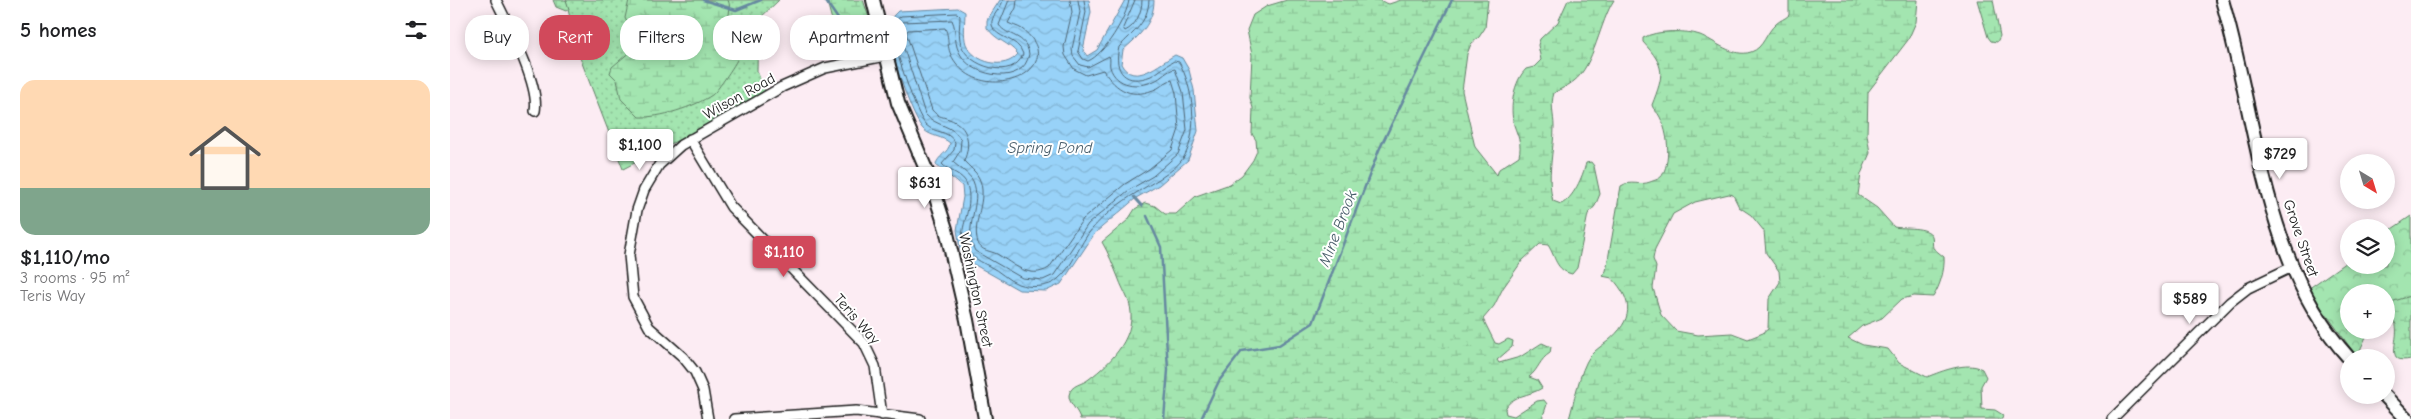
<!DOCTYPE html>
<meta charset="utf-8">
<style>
body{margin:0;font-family:"Comic Neue",sans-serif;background:#f2f2f2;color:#202124;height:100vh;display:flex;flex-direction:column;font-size:19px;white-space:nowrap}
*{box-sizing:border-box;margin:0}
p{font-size:16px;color:#757577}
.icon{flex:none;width:28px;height:28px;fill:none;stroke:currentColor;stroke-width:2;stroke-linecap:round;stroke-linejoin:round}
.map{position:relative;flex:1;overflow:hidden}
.sheet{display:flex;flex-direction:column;background:#fff;width:450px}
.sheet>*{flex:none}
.hud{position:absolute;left:15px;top:15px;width:475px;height:45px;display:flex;gap:10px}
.needle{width:32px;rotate:142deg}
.buttons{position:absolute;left:1890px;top:154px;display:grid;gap:10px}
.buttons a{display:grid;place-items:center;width:55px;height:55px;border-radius:50%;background:#fff;box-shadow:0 2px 12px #0003;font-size:25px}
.price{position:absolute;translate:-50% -42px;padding:0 11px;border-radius:5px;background:#fff;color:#222;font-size:16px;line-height:32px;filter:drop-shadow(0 1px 2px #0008)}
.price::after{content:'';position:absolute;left:50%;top:30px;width:15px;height:11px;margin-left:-8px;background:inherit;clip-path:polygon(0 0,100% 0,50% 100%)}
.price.active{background:#d1495b;color:#fff}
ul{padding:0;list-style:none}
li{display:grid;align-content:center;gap:10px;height:265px;padding:0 20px}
li span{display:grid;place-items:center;height:155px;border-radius:15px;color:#555}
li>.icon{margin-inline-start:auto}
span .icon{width:90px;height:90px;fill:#fffc;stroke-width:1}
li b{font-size:21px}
h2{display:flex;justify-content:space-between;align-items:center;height:60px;padding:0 20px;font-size:21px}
.chip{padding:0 18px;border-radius:20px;background:#fff;box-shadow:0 2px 12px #0003;font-size:18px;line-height:45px}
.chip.active{background:#d1495b;color:#fff}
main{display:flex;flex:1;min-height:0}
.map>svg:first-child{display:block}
.green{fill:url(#green-dots);stroke:#608066}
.forest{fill:url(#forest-crowns);stroke:#608066}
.wetland{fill:url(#wetland-marsh);stroke:#608066;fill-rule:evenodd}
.water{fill:url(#water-waves);stroke:#6689a0}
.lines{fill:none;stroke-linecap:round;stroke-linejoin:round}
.shore{stroke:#4e6574;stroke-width:1}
.stream{stroke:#6689a0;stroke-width:2.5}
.street-casing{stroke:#1c1c1c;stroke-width:12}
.secondary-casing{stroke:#1c1c1c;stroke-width:16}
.street{stroke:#fff;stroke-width:9}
.secondary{stroke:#fff;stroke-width:12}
.labels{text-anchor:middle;stroke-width:4;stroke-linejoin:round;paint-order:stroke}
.street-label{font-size:15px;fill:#1c1c1c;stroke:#fff}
.water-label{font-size:16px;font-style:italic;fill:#475c69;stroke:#fff}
</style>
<main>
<section class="sheet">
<h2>5 homes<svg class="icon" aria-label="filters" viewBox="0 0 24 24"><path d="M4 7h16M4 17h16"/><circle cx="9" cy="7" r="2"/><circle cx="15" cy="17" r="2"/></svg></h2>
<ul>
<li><span style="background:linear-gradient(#ffd9b3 70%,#7fa58c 0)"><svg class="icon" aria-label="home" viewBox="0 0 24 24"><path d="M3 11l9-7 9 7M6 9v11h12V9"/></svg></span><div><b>$1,110/mo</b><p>3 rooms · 95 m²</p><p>Teris Way</p></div></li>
</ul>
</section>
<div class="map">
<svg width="1961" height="419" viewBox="0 0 1961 419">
<defs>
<pattern id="green-dots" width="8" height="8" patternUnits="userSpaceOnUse" patternTransform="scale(1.25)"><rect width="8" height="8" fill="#a3e5b0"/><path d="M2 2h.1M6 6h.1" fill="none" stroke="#8cc497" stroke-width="1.8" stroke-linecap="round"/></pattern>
<pattern id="forest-crowns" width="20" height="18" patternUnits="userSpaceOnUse" patternTransform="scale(1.25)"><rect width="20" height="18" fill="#a3e5b0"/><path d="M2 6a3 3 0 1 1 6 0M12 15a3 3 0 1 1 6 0" fill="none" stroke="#8cc497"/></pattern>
<pattern id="wetland-marsh" width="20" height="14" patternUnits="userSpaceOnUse" patternTransform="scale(1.25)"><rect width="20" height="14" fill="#a3e5b0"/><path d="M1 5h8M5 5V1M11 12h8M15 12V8" fill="none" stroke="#8cc497"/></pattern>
<pattern id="water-waves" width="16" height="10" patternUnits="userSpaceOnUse" patternTransform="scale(1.25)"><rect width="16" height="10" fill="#98d2f8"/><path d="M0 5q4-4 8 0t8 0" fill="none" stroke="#82b4d4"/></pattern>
</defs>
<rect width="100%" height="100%" fill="#fcecf3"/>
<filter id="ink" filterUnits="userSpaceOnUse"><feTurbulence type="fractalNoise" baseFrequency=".02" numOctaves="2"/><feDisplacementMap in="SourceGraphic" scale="10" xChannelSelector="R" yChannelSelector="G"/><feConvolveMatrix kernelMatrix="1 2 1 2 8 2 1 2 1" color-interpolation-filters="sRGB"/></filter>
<g filter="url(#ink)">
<path class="green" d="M116 0H329L308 20 307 71 316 94 173 169 127 50Z"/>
<path class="forest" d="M1961 216V313L1936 315V292H1899V330H1919L1907 357 1858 289 1899 260V265H1936V233Z"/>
<path class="wetland" d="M103 0H116L119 9 116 11 106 7Z
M179 0H278C282 9 277 17 279 26 281 36 293 42 290 54 288 60 267 92 262 95 244 107 210 118 189 117L171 99 167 80 160 73 162 67 182 50V33L175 18Z
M375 0H413L425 35C415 41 410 42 400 36 397 35 396 36 392 35 380 29 382 10 375 0Z
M837 0H928L939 4 951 0H1038L1035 28 1029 37 1021 44 1017 54 1012 91 1025 147 1047 175 1049 169 1069 156C1072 143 1068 137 1064 125 1059 107 1064 81 1076 69L1084 67 1091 60 1088 45 1090 39 1108 22 1118 0H1164C1150 21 1144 66 1124 81 1118 86 1110 89 1104 93 1100 105 1104 115 1104 127 1104 151 1096 178 1103 201L1111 204C1123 199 1133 176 1136 163L1141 162 1144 166 1150 194 1145 206 1138 214 1127 268 1122 274C1105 270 1106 257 1098 245L1090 244 1072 261 1053 288 1044 306 1033 319 1045 343 1049 344 1058 339 1063 341 1062 347 1047 360 1049 363 1070 357 1092 343 1101 347 1100 353C1089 360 1089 369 1079 377L1087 380 1092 388C1080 396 1061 395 1055 409L1056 414 1064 416 1087 401 1094 400 1097 404 1092 419H630C629 411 618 403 619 395 621 384 632 385 639 379 662 362 689 334 679 302 676 294 671 286 668 277 663 265 659 254 652 242L678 220 685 209 695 203 705 206 715 214H726L746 196 780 184 792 175 803 160 807 151 806 140 802 134 803 108 800 98 802 55 797 30 803 15 817 6Z
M1339 0H1468L1466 22 1458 40 1418 92 1417 135 1420 153 1411 174 1408 195 1427 208 1444 227C1453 229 1478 226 1482 236 1483 239 1482 245 1483 248L1494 257C1495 270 1490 286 1483 297L1464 296 1452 299 1432 318 1412 326 1398 338 1413 345 1438 349 1449 363 1477 377C1492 371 1517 361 1532 369L1536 377 1531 386 1532 409 1545 410 1553 415 1552 419H1119C1124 402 1130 370 1140 356 1145 350 1153 345 1158 341 1183 320 1184 302 1162 278L1152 276 1156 271 1171 186C1180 180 1190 186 1200 182 1205 180 1211 179 1213 174 1221 158 1218 133 1210 117 1208 112 1203 110 1202 105 1214 74 1216 67 1193 42V38C1206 30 1236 30 1250 35 1265 41 1283 58 1301 52 1314 48 1316 32 1326 24 1330 20 1335 19 1339 15ZM1279 194 1283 195 1289 207 1301 215 1314 231 1316 253 1329 271 1330 282 1319 299 1318 329 1313 333 1298 339 1282 333 1248 335 1226 331 1211 315 1203 288 1206 267 1203 259 1205 249 1223 214 1245 202Z
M1527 0H1543L1550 36 1547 42 1541 41 1538 37Z
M1961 296V359C1934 365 1949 341 1946 326 1946 322 1941 317 1939 312L1944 301Z"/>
<path class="water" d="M550 0H639L641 12 633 50 637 56 647 50 675 0H704C704 23 689 36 673 50L671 64C684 88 710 63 725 55L732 58 739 70 744 90 748 131 738 160 709 185 686 198 645 233 611 284 596 291 569 290 516 260 510 249 507 230 513 197 512 186 486 165C487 156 499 153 500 143 492 136 482 137 474 130 461 118 440 48 436 29L440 19 448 11 508 8 515 12C515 21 513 35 516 44 524 63 555 71 568 54 557 41 548 42 537 28V20Z"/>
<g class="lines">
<path class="shore" d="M553 0C552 8 540 16 542 25 545 39 568 37 573 54 564 81 517 67 511 44 508 35 510 24 510 16L507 13 451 16 444 22 441 30C445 47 465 114 476 125 486 134 496 129 505 142L504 150 492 164C498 171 514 174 517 185 528 220 488 242 539 266 550 271 557 280 568 284 579 288 599 288 608 279 623 267 629 244 642 229 653 216 671 202 686 193 701 183 724 173 734 157 749 131 743 87 729 62L724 61C716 65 709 72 701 76 676 86 663 72 669 47 683 32 698 23 699 0
M559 0 549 25C557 37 576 34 579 54 574 86 525 77 512 57 502 43 508 33 502 20L453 22 448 30 475 114C486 127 503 124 511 140L510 151 503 162C508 167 519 173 523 181 533 204 512 228 525 251L572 278 593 280 604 275 638 224 679 190 703 176 728 154 737 130 733 92 725 69C717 70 712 78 704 81 689 88 666 87 660 67 659 63 661 59 659 56L638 67 630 65 623 56 622 49 630 12 628 0
M567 0 566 8 558 23C562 25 567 26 572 29 622 68 538 106 506 63 494 47 501 41 495 28L458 30 456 33 482 110C488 117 491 116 499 119 519 126 521 144 514 161 519 167 526 171 529 178 539 199 521 222 528 243 531 251 541 251 547 254 564 264 579 280 599 268L633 219 675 184 699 169 722 150 729 129 726 93 722 80C716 81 713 85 708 88 682 100 667 91 653 70L636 75 624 69 615 55 614 47 622 12 620 0
M634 0 636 12 628 51 633 59 638 61C654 55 677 17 679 0
M685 0 673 28 675 31C686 26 692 12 692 0"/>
<path class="stream" d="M253 0 286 10 311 0
M375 0 397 32 423 40
M684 197 692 206
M697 216 711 247 718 370 714 419
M751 419 769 381 792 351 829 345 863 323 929 150 1002 0"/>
<g class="street-casing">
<path id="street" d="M46 0C58 25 90 85 85 111
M240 139 281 207 414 343 425 366 432 415
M258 419 253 390 245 372 233 357 199 327 183 297 179 255 187 210 194 190 209 165 231 145 332 87 375 68 435 56
M284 419 406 411 470 419
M1662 419 1780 302 1798 288 1842 267"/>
</g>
<g class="secondary-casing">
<path id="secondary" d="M423 0 448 103 480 179 496 229 517 320 535 419
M1772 0C1807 118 1813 264 1899 358
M1934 395 1957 419"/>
</g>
<use href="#street" class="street"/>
<use href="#secondary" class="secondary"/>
</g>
</g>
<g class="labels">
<g class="street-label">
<text transform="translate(289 96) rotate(-29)" y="5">Wilson Road</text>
<text transform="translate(1851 238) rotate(71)" y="5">Grove Street</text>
<text transform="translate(526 290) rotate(78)" y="5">Washington Street</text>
<text transform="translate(407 319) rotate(49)" y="5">Teris Way</text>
</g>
<g class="water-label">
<text x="600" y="153">Spring Pond</text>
<text transform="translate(887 228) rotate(-69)" y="6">Mine Brook</text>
</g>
</g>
</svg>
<div class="buttons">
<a><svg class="needle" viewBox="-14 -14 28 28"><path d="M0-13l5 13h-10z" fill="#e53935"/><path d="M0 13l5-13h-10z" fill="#757577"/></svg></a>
<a><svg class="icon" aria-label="layers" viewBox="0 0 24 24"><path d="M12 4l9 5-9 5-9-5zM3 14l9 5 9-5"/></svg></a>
<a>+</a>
<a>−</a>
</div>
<b class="price" style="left:190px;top:171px">$1,100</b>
<b class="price" style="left:1830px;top:180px">$729</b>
<b class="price" style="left:475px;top:209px">$631</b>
<b class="price active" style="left:334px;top:278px">$1,110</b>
<b class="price" style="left:1740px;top:325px">$589</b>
<div class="hud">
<a class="chip">Buy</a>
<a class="chip active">Rent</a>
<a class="chip">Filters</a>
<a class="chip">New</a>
<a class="chip">Apartment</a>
</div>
</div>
</main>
